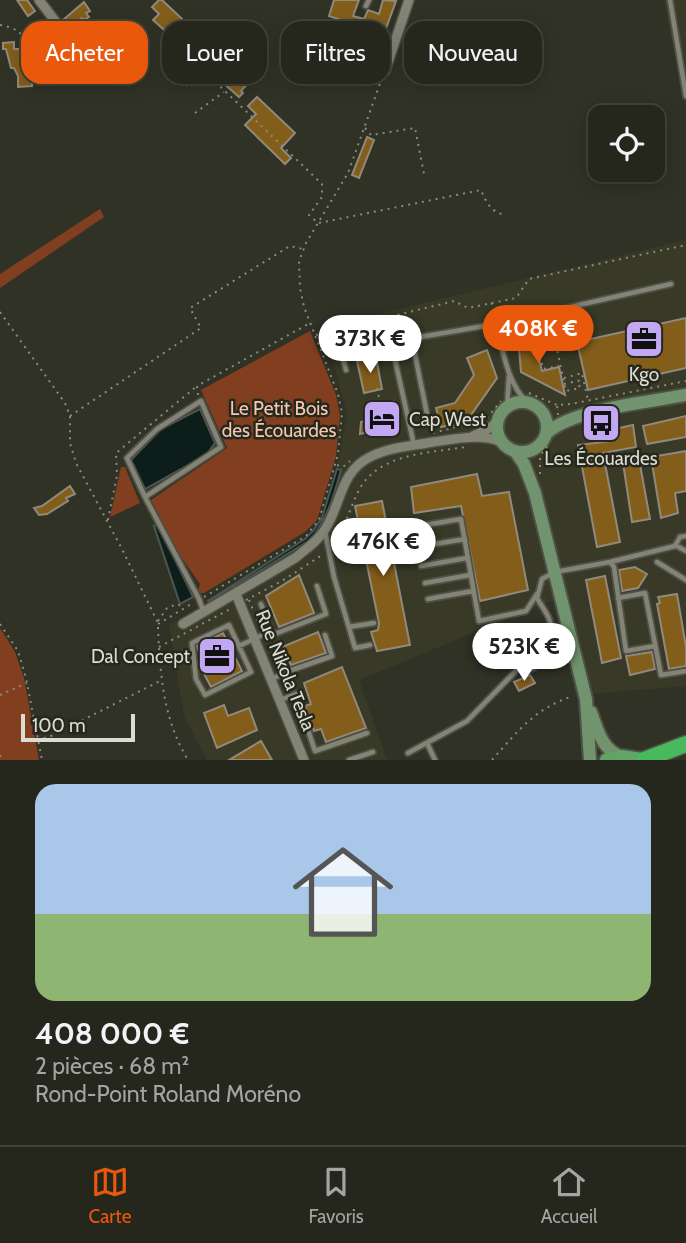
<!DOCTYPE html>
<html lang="fr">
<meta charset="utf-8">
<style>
body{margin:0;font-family:Cabin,sans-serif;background:#2d2e25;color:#f1f3f6;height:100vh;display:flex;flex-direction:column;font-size:26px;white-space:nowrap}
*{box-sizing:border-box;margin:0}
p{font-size:23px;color:#a3a5a3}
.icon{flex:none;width:38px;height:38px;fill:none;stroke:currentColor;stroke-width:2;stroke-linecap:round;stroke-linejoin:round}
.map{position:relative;height:760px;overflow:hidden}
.panel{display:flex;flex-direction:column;background:#25261c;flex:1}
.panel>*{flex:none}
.top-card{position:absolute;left:21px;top:21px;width:644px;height:63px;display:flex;gap:14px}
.fabs{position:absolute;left:588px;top:105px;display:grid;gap:14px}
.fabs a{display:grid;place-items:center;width:77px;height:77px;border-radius:14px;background:#25261c;box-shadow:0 4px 18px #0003,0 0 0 2px #42433b;font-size:35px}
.scale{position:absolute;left:21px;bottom:18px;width:114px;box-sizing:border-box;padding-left:7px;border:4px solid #dbdcd4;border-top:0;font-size:19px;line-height:24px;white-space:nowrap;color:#dbdcd4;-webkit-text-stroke:5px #27281c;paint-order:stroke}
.price{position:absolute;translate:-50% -60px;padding:0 16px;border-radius:24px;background:#fff;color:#222;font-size:23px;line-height:46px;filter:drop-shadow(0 2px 4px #0008)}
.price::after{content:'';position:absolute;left:50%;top:42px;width:21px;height:16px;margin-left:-10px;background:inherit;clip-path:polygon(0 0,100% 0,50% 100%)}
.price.current{background:#ea580c;color:#fff}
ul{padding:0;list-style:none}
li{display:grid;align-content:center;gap:14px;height:371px;padding:0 35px}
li+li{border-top:2px solid #42433b}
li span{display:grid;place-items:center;height:217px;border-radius:21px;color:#555}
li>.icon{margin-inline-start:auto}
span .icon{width:126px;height:126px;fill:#fffc;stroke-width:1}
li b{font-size:30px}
.tag{padding:0 24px;border-radius:21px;background:#25261c;box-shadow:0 4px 18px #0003,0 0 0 2px #42433b;font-size:24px;line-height:63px}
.tag.current{background:#ea580c;color:#fff}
.menu{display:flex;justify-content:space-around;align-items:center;height:98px;border-top:2px solid #42433b;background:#25261c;font-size:19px;color:#a3a5a3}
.menu a{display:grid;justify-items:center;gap:4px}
.menu .current{color:#ea580c}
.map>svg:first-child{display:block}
.built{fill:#383a27}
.green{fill:#823f20}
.water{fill:#0c1d1a;stroke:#4a5652;stroke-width:2}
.building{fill:#835e1b;stroke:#91897c;stroke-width:2}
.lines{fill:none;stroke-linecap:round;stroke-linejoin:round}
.lane-casing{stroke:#4f5046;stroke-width:8}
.street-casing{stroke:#4f5046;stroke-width:12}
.secondary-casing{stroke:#4f5046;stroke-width:16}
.primary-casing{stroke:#4f5046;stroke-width:18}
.highway-casing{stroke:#4f5046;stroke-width:19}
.path{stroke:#8a8b81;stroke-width:2;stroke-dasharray:2 5;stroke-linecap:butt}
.lane{stroke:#838476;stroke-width:4.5}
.street{stroke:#838476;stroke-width:9}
.secondary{stroke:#71946e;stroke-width:12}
.primary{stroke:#60a466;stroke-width:14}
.highway{stroke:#48b95c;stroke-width:16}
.labels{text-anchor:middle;stroke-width:5;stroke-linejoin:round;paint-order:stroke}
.poi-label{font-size:19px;fill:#dbdcd4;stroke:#27281c}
.park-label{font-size:19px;fill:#f4c6b3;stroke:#27281c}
.street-label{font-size:19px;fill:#dbdcd4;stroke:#27281c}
</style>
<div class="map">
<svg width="686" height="760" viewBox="0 0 686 760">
<rect width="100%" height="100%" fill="#313226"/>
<path class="built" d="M664 0H686V111Z
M686 240V686L576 695 553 600 359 680 387 760H207L184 716 169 625 309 551 323 537V519L340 453 347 414 336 372 317 329Z"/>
<path class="green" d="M100 209 104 217 0 288V274Z
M310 331 336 395 340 415 336 456 317 520 305 532 204 593H197L200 584 179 554 151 500 227 448 201 390Z
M121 467H125L140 503 110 517Z
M0 628 15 652 24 678 39 760H0Z"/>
<path class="water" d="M200 409 215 443 206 455 145 489 131 460 161 429Z
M337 469 341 470C334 495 327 520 310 540L209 602 208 601 305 539 313 531 322 518Z
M158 524 193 597 180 604 154 526Z
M532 625 534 637 510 641 502 652 494 648 502 630Z"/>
<path class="building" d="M17 0H27L35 11 28 16Z
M159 0H162L249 82 241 91 243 93 239 97 153 20 159 14 152 7Z
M334 0H359L353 16 364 19 368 10 379 14 383 0 396 1 375 59 339 26 341 20 329 16Z
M84 2 90 11 86 13 89 17 84 20 82 18 68 28 63 20Z
M43 31 54 34 56 38 63 41 60 50 39 40Z
M14 42V49H20L21 60 24 59 25 67H28L29 78H32V86L18 87V76L14 68H11L6 49H3V43Z
M257 97 295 133 281 148 291 158 285 164 245 125 256 114 248 106Z
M367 137 374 140 359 178 352 175Z
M686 318V368L588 390 577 342Z
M533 334 542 371 559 367 565 395 521 372 518 337Z
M487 350 497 378 466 422 441 427 436 408 455 403 474 375 467 358Z
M376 357 382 389 364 393 357 361Z
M396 406 399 424 360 434 361 422 365 421 364 412Z
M686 416V437L647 444 643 426Z
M633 425 636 447 603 453 620 542 597 547 578 445 612 441 610 430Z
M686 451V491L675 493 678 513 661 518 651 457Z
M639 459 650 519 632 522 623 463Z
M477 474 482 496 509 492 528 590 480 601 461 506 414 513 411 487Z
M70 486 75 494 66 498 68 501 47 514 39 515 34 508 42 506Z
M382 501 410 645 377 651 371 632 378 630 379 623 355 506Z
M635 567 647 574 638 588 622 591 619 570Z
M299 575 314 613 279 627 266 596Z
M605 576 621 658 602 663 586 580Z
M677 594 686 647V666L669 669 657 604 660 603 658 597Z
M318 632 326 653 291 665 282 647Z
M223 633 242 671 211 687 202 670 204 667 197 646Z
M652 652 655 669 630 675 626 656Z
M342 667 366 728 326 742 321 729 314 731 311 723 305 706 311 704 304 683Z
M530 675 535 683 519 691 514 682Z
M224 705 228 716 249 708 257 730 217 748 204 713Z
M261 741 272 760H229Z"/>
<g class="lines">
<g class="lane-casing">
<path id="lane" d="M670 0 686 96
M366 6 369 0
M496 324C503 350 507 383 527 402
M412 340 429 424
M391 342 496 324 671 284
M346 370 341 352 391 342 414 445
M507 407 509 376
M145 497 221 447 201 401 157 429 127 458 145 497 199 599 203 610
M413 527 461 519 479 621 526 611 537 594
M325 531 334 577 355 648 370 645
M675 545 686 551
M417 547 465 539
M610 562 614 567 626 651 655 646
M657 562 686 580
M421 566 467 558
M425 583 470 575
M618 598 645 593 661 675 686 671
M428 599 473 591
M261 604 271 631
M229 625 251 672 205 695 196 679 192 643Z
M349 627 374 623
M239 646 271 631 272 635 326 614 317 586
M539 647 534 668 527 671 518 668 516 659 520 652Z
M286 672 332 656 325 635
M272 679 286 672 277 652
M280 700 296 694 315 751 367 733
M427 743 435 760
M408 753 467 721 549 637C555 620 544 611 537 598L542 579 555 572 610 562 675 546 680 537 686 536
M349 760 373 752"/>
</g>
<g class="street-casing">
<path id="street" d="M39 0 59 26
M385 71 409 0
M473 436 490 428 498 421
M236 594 304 760
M183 624 295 558C306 549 319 540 326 528 341 503 341 471 370 457 390 447 412 446 433 442 456 439 480 433 502 442"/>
</g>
<g class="secondary-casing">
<path id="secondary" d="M497 427a25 25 0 1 1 50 0a25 25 0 1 1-50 0Z
M547 433C573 409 650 402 686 395
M515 451 524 464 535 493 586 699 590 760
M591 712C598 731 602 750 622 757"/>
</g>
<g class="primary-casing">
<path id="primary" d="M607 760 622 757 642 760"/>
</g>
<g class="highway-casing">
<path id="highway" d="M644 760 686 744"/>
</g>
<path class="path" d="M0 25C32 30 27 49 30 76
M186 86 202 69 322 184V197L309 215 317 222
M195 113 224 92
M365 128 371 135 415 128 424 174
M319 223 481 190C486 202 491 213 506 215
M491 303 498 310 505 309 507 317
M0 312 65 403 70 416V443L76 463 122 549 158 623
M550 317 566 391 580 388 578 382
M533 322 543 369 559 366
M316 335 454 301 468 308 516 298 529 279 686 245
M537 335 552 332
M564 378 582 373 588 401
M564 384 582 380
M377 388 380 402
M529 393 557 405
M198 395 197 386 310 323
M364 411 363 406 399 400
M558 415 557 405 571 404 686 381
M70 416 201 328 190 308 290 246 303 249
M433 433 486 419 501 401
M337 465 343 467 350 461
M540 474V457L550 442
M108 520 117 475 116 453 197 386
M333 543C345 528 349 511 357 494 375 453 429 453 466 447
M204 597 306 536 319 520 338 454 342 413 338 394 304 307 300 288 299 261 306 243 348 173 382 78
M246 600 282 581 322 555
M249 600 261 630
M158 621 167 608 177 604 183 607
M0 624 18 651 26 678 42 760
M158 624 193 603
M158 627C160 674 163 719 188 760
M159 647 232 608
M0 695 27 683
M37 740 49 737 160 681
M0 755 1 760
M492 760C519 730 534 709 573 696"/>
<use href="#lane" class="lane"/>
<use href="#street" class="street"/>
<use href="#secondary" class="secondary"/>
<use href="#primary" class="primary"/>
<use href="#highway" class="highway"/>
</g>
<defs>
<g id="office-square" transform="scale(2.0125)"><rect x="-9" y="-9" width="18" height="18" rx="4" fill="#c2a8f2" stroke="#27281c"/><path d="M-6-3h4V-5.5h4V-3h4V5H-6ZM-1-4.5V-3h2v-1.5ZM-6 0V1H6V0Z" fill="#111"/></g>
<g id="hotel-square" transform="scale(2.0125)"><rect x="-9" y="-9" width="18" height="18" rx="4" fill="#c2a8f2" stroke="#27281c"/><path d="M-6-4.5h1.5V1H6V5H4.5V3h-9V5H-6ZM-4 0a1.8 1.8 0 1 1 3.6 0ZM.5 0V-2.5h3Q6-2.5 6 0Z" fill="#111"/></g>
<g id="bus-square" transform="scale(2.0125)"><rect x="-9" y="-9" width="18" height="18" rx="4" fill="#c2a8f2" stroke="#27281c"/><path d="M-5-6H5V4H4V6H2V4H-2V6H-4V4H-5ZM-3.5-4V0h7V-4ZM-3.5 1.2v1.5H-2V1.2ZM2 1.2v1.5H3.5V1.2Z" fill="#111"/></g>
</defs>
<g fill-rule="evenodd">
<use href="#office-square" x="644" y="339"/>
<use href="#hotel-square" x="382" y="419"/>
<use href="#bus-square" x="601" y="423"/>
<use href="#office-square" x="217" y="656"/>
</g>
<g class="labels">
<g class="poi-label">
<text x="644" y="381">Kgo</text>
<text x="409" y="426" text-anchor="start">Cap West</text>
<text x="601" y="465">Les Écouardes</text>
<text x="190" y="663" text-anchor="end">Dal Concept</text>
</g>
<g class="park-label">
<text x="279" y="415">Le Petit Bois<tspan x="279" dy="22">des Écouardes</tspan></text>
</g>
<g class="street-label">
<text transform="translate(286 670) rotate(68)" y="7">Rue Nikola Tesla</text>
</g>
</g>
</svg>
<div class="fabs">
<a><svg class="icon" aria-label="locate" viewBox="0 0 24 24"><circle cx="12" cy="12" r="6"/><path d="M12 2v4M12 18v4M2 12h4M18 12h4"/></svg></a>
</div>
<div class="scale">100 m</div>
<b class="price current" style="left:538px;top:365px">408K €</b>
<b class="price" style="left:370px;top:375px">373K €</b>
<b class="price" style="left:383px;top:578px">476K €</b>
<b class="price" style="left:524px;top:683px">523K €</b>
<div class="top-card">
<a class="tag current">Acheter</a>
<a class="tag">Louer</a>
<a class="tag">Filtres</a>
<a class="tag">Nouveau</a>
</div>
</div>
<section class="panel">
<ul>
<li><span style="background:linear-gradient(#a9c7e8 60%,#8fb573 0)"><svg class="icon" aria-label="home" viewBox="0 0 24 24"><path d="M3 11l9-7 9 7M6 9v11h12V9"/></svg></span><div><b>408 000 €</b><p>2 pièces · 68 m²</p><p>Rond-Point Roland Moréno</p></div></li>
</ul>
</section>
<nav class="menu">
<a class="current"><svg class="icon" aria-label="map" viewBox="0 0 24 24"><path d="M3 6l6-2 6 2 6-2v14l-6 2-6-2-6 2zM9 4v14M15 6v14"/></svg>Carte</a>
<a><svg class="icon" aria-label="saved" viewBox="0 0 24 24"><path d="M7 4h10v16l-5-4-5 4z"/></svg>Favoris</a>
<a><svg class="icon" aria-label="home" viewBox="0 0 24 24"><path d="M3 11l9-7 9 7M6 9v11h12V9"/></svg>Accueil</a>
</nav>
